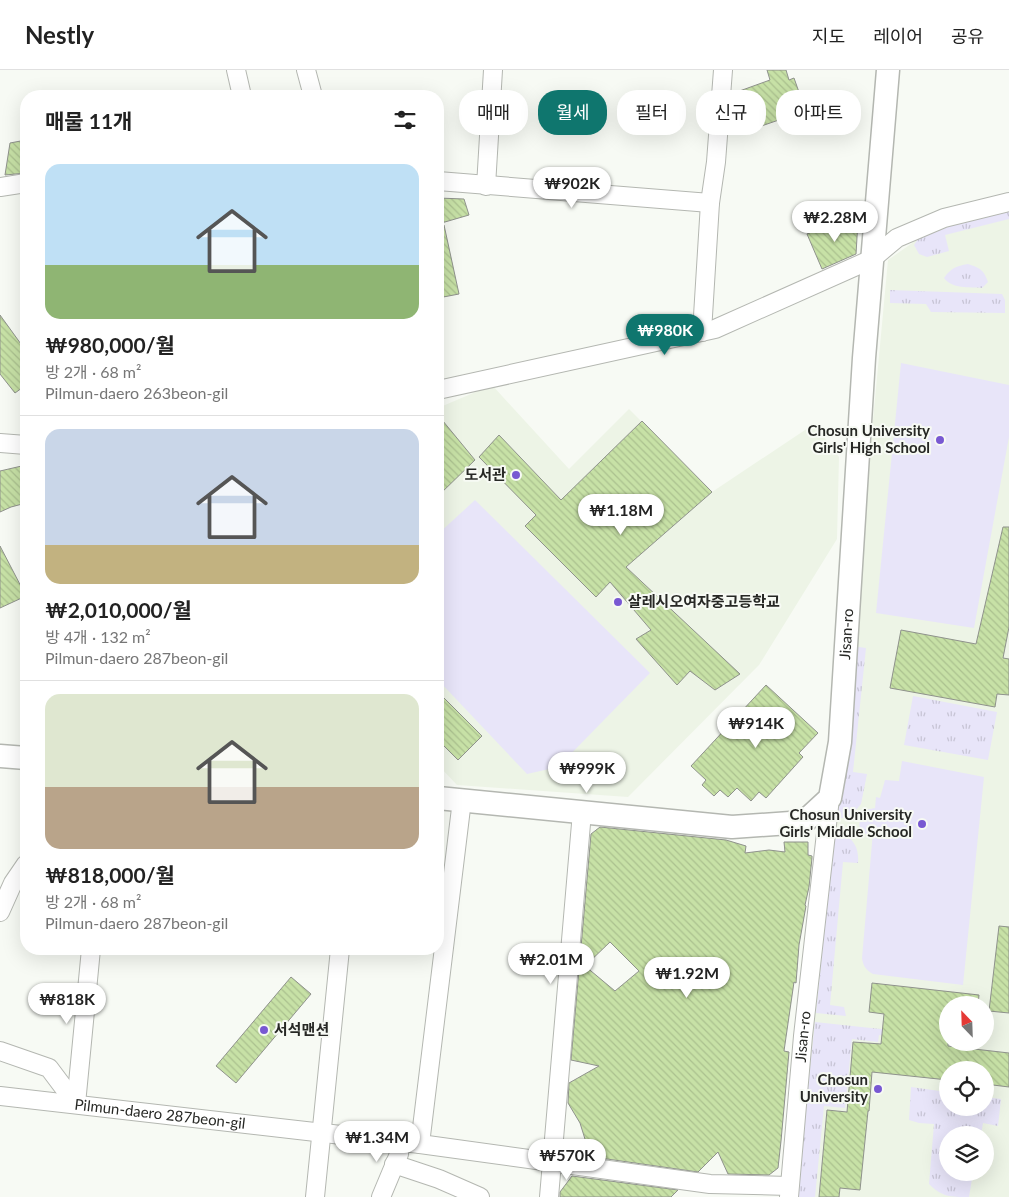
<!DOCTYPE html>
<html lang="ko">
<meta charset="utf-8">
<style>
body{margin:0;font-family:Lato,"Noto Sans KR",sans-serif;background:#f6f6f6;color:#222;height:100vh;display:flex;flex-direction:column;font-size:19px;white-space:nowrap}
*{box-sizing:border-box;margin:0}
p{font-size:16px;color:#767676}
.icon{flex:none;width:28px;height:28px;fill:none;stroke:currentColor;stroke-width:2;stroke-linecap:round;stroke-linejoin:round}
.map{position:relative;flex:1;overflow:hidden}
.drawer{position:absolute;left:20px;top:20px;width:424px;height:865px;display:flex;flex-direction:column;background:#fff;border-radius:20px;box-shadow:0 5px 20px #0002}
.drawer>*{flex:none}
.top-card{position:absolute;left:459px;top:20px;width:475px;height:45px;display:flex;gap:10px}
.needle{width:32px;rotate:337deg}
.controls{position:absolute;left:939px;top:926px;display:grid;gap:10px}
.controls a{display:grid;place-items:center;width:55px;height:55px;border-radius:50%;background:#fff;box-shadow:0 5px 20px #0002;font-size:25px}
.price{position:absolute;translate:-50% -42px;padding:0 11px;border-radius:18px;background:#fff;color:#222;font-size:16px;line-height:32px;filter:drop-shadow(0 1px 2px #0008)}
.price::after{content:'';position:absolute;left:50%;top:30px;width:15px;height:11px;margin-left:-8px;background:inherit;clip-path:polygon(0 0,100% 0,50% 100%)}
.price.on{background:#0f766e;color:#fff}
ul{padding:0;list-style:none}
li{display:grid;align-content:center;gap:10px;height:265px;padding:0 25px}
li+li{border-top:1px solid #e0e0e0}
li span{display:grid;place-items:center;height:155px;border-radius:15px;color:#555}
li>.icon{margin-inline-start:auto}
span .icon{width:90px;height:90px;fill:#fffc;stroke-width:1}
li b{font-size:21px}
h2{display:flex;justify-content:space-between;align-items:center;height:60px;padding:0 25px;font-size:21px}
.pill{padding:0 18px;border-radius:20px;background:#fff;box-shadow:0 5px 20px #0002;font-size:18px;line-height:45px}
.pill.on{background:#0f766e;color:#fff}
header{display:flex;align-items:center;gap:30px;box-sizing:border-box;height:70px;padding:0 25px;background:#fff;border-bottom:1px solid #e0e0e0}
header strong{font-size:24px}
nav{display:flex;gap:28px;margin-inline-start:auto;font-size:18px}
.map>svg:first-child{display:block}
.built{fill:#edf4e6;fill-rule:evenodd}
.grass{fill:url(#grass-tufts)}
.green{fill:#e8e5f9}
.building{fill:url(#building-back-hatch);stroke:#8f928c;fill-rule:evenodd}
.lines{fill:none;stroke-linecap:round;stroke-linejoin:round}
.minor-casing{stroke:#b4b7b1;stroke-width:20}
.tertiary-casing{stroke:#b4b7b1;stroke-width:25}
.minor{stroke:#fff;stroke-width:18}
.tertiary{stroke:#fff;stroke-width:22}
.poi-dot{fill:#7858d2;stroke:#f7faf4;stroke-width:2}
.labels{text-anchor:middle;stroke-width:4;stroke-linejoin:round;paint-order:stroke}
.poi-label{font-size:15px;font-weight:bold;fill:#272825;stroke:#f7faf4;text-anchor:end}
.street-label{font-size:15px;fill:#272825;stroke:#f7faf4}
</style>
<header>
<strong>Nestly</strong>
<nav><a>지도</a><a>레이어</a><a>공유</a></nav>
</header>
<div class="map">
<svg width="1009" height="1127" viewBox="0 0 1009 1127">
<defs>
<pattern id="grass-tufts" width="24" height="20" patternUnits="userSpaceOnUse" patternTransform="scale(1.25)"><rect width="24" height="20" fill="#e8e5f9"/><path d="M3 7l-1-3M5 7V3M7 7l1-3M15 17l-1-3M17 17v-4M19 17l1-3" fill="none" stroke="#c7c4d5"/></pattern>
<pattern id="building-back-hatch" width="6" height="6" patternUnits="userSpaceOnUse" patternTransform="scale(1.25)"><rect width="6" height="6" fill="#c7e1a6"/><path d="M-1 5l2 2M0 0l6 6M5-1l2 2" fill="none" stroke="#abc18f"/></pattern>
</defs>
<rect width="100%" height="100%" fill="#f7faf4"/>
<path class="built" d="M1009 141V1127H796L834 767 888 190 918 169ZM948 935H985V972H948ZM948 1000H985V1038H948ZM948 1065H985V1102H948Z
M492 315 569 399 629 339 712 422 814 354 839 387 837 469 759 595 628 727 457 715 438 695V338Z"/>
<path class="grass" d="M1009 141V149L945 165 949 181 927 187 919 184 914 175 918 169 968 149Z
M968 194C980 198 984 200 988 212L982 218C969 217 952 219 944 208 951 198 956 196 968 194Z
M890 220 1002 224 1005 230V243L931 242 926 234 890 233Z
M852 576 866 578 853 702 867 704 861 734 849 748H841L836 741Z
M913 626 997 642 988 690 904 675Z
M875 738 873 768C857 761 856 755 865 740Z
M843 763C855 771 859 779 858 793L843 792 830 935 844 937 846 946 816 943 834 767Z
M815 952 927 964V970L879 965 878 972 852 969 845 1038 824 1036 815 1127H796Z
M911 1017 947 1022 948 1038H985V1027L1001 1029 998 1056 983 1053 981 1065H948V1102L973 1103 969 1127C950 1127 942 1127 929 1114L934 1054 919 1053 909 1050Z"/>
<path class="green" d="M901 293 1009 315V367L974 558 876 543Z
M475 430 650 603 558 697 527 704 438 610V464Z
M902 691 984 707 963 915 873 904C866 900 863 896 862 888L876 727 880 728 885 710 899 711Z"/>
<path class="building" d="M767 0H786L789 10 794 8 800 25 825 34 747 61 734 23 770 10Z
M26 70V103L5 105 10 73Z
M438 128 464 129 469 145 438 154Z
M858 151 856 184 822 199 807 164 827 155Z
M444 155 459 224 438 228V156Z
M0 245 26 281V315L15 323 0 304Z
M438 345 475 390 438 426Z
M642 351 712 422 626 497 740 604 715 620 690 601 677 615 636 569 651 560 610 512 596 527 525 456 536 445 479 387 499 365 561 430Z
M26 395V433L11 437 0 442V401Z
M1003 457H1009V557L1003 588 1009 589V625L997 624 995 637 890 618 901 560 976 574Z
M0 476 26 526 0 538Z
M766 615 818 663 799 683 803 687 766 728 759 722 751 731 737 718 728 727 720 720 714 726 702 715 706 710 691 696Z
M438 622 482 666 458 690 438 670Z
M600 757 726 770 746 776 745 783 769 780 785 782 784 772H808V785L812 786V788L809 817 805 835 806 836 799 875 796 913 794 912 784 981 789 982 781 1071 778 1098 769 1105 728 1104 718 1082 698 1102 586 1086 589 1082 580 1053 568 1033 569 1013 599 996 571 990 591 764ZM610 872 639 901 615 921 585 896Z
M999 856 1009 857V943L989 941Z
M291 907 311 924 236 1013 216 996Z
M872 913 979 925 978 935H948V976L1009 983V1017L985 1014V1000H948V1010L872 1002 869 1041H868L860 1120 840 1118 839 1127H819L827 1040 847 1042 853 972 881 974 884 944 869 942Z
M572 1106 678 1120 671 1127H560V1122Z"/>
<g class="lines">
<g class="minor-casing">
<g id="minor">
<path d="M236 0 242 26"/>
<path d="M306 0 313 26"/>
<path d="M438 111 710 133"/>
<path d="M486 116 493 0"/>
<path d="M0 117 26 113"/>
<path d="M702 262 710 133 716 92 723 0"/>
<path d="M438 320 715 259 872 189 897 168 944 148 1009 132"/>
<path d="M0 373 26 375"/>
<path d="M0 842 13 813 26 794"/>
<path d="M0 981 49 998 76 1034"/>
<path id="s1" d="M0 1026 420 1074 710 1114 789 1116"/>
<path d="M76 1034 91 879"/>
<path d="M420 1074 462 730"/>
<path d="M394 1094 439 1109 480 1127"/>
<path d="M315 1127 340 879"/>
<path d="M381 1127 399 1084"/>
<path d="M549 1127 582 742"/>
<path id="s2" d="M789 1127 803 966 830 728"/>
</g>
</g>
<g class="tertiary-casing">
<g id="tertiary">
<path d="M0 686 26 688"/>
<path id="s3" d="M438 728 732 757 804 752 830 728 840 672 864 288 888 0"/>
</g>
</g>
<use href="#minor" class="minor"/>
<use href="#tertiary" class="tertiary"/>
</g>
<g class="poi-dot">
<circle cx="940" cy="370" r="5"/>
<circle cx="516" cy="405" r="5"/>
<circle cx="618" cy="532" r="5"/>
<circle cx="922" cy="754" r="5"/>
<circle cx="264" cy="960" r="5"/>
<circle cx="878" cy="1019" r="5"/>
</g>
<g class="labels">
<g class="poi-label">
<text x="930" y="366">Chosun University<tspan x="930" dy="17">Girls' High School</tspan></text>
<text x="506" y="410">도서관</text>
<text x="628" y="537" text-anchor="start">살레시오여자중고등학교</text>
<text x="912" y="750">Chosun University<tspan x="912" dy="17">Girls' Middle School</tspan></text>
<text x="274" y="965" text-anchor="start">서석맨션</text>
<text x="868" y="1015">Chosun<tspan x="868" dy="17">University</tspan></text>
</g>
<g class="street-label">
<text dy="5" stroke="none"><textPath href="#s3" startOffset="568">Jisan-ro</textPath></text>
<text dy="5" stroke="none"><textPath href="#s2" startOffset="161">Jisan-ro</textPath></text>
<text dy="5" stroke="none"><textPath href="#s1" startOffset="161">Pilmun-daero 287beon-gil</textPath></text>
</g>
</g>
</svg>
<div class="controls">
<a><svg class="needle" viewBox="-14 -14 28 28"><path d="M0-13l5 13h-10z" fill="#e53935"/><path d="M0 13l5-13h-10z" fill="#767676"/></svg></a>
<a><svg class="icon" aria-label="locate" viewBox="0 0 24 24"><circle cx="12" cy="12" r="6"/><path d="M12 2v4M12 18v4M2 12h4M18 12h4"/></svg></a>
<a><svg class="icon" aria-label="layers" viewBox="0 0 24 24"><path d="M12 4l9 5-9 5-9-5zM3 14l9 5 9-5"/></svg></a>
</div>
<b class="price" style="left:572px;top:139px">₩902K</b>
<b class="price" style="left:835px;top:173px">₩2.28M</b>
<b class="price on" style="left:665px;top:286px">₩980K</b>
<b class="price" style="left:621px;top:466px">₩1.18M</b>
<b class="price" style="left:756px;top:679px">₩914K</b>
<b class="price" style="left:587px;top:724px">₩999K</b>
<b class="price" style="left:551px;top:915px">₩2.01M</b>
<b class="price" style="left:687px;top:929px">₩1.92M</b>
<b class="price" style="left:67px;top:955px">₩818K</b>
<b class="price" style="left:377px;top:1093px">₩1.34M</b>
<b class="price" style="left:567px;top:1111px">₩570K</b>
<div class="top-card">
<a class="pill">매매</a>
<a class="pill on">월세</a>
<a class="pill">필터</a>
<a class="pill">신규</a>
<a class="pill">아파트</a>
</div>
<section class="drawer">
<h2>매물 11개<svg class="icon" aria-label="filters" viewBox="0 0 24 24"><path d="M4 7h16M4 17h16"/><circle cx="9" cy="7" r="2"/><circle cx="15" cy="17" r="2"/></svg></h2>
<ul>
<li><span style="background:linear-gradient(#bfe0f5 65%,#8fb573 0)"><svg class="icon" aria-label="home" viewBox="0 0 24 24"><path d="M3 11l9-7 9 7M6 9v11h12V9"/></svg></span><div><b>₩980,000/월</b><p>방 2개 · 68 m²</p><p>Pilmun-daero 263beon-gil</p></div></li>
<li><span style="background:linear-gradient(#c9d6e8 75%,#c2b280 0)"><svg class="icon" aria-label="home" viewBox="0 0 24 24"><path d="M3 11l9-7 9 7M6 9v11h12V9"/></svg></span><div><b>₩2,010,000/월</b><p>방 4개 · 132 m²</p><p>Pilmun-daero 287beon-gil</p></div></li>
<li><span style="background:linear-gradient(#dfe7d0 60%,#b9a48a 0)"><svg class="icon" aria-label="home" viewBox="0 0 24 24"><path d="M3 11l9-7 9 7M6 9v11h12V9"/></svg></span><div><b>₩818,000/월</b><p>방 2개 · 68 m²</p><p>Pilmun-daero 287beon-gil</p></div></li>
</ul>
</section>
</div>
